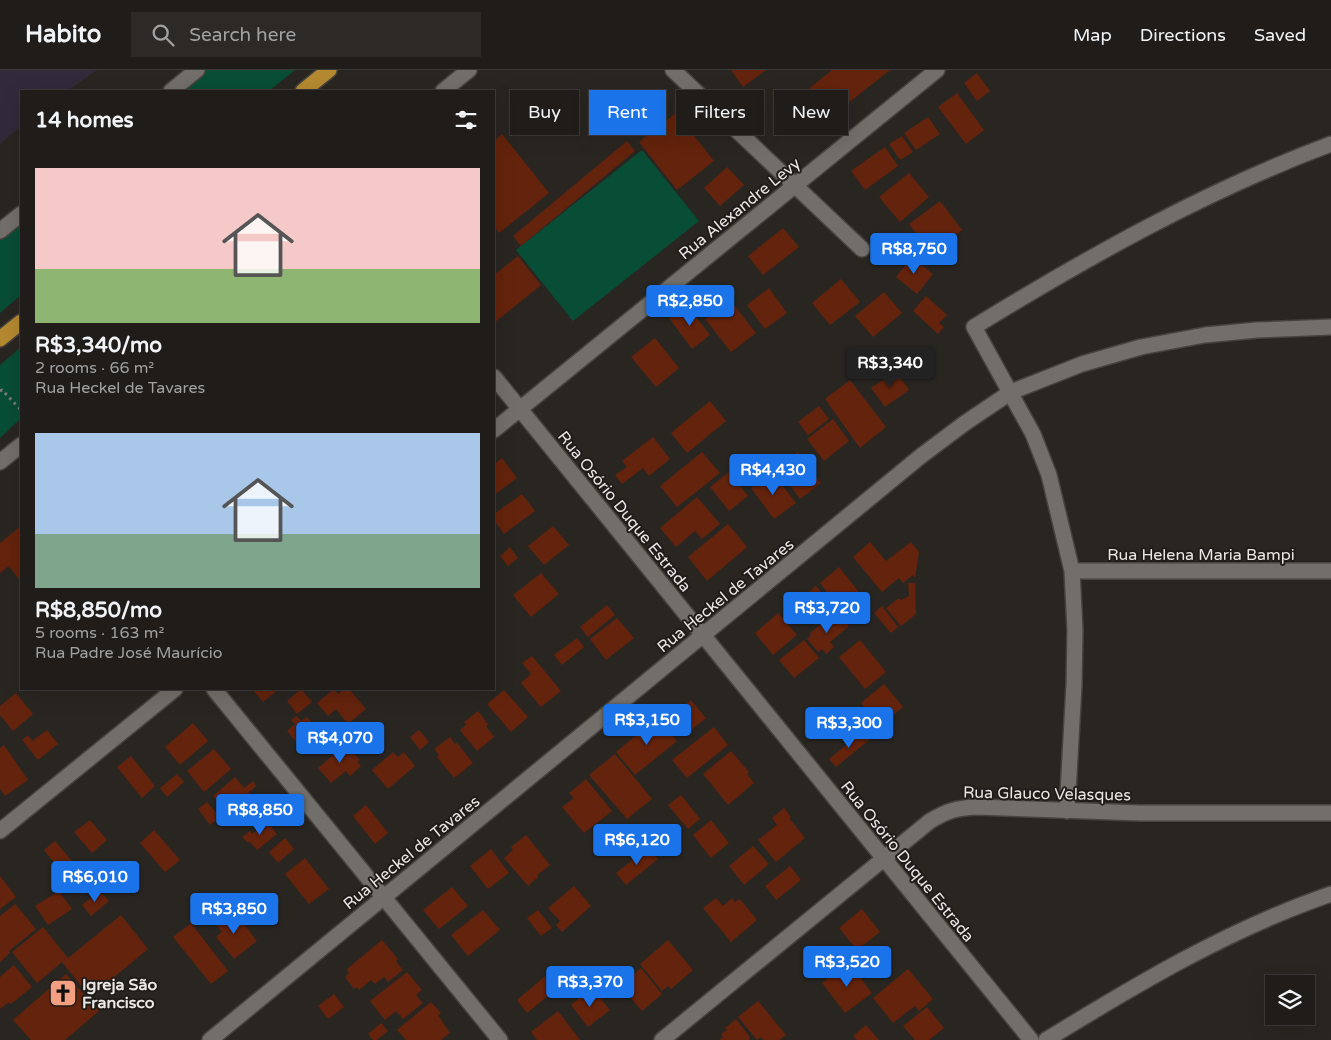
<!DOCTYPE html>
<meta charset="utf-8">
<style>
body{margin:0;font-family:"Varela Round",sans-serif;background:#2c2927;color:#f1f3f6;height:100vh;display:flex;flex-direction:column;font-size:19px;white-space:nowrap}
*{box-sizing:border-box;margin:0}
p{font-size:16px;color:#a1a1a2}
.icon{flex:none;width:28px;height:28px;fill:none;stroke:currentColor;stroke-width:2;stroke-linecap:round;stroke-linejoin:round}
.map{position:relative;flex:1;overflow:hidden}
.panel{position:absolute;left:20px;top:20px;width:475px;height:600px;display:flex;flex-direction:column;background:#1f1c1a;border-radius:0px;box-shadow:0 5px 20px #0002,0 0 0 1px #3c3a39}
.panel>*{flex:none}
.top-card{position:absolute;left:510px;top:20px;width:475px;height:45px;display:flex;gap:10px}
.controls{position:absolute;left:1265px;top:905px;display:grid;gap:10px}
.controls a{display:grid;place-items:center;width:50px;height:50px;border-radius:0px;background:#1f1c1a;box-shadow:0 5px 20px #0002,0 0 0 1px #3c3a39;font-size:25px}
.price{position:absolute;translate:-50% -42px;padding:0 11px;border-radius:5px;background:#1a73e8;color:#fff;font-size:16px;line-height:32px;filter:drop-shadow(0 1px 2px #0008)}
.price::after{content:'';position:absolute;left:50%;top:30px;width:15px;height:11px;margin-left:-8px;background:inherit;clip-path:polygon(0 0,100% 0,50% 100%)}
.price.on{background:#222;color:#fff}
ul{padding:0;list-style:none}
li{display:grid;align-content:center;gap:10px;height:265px;padding:0 15px}
li span{display:grid;place-items:center;height:155px;border-radius:0px;color:#555}
li>.icon{margin-inline-start:auto}
span .icon{width:90px;height:90px;fill:#fffc;stroke-width:1}
li b{font-size:21px}
h2{display:flex;justify-content:space-between;align-items:center;height:60px;padding:0 15px;font-size:21px}
.tag{padding:0 18px;border-radius:0px;background:#1f1c1a;box-shadow:0 5px 20px #0002,0 0 0 1px #3c3a39;font-size:18px;line-height:45px}
.tag.on{background:#1a73e8;color:#fff}
header{display:flex;align-items:center;gap:30px;box-sizing:border-box;height:70px;padding:0 25px;background:#1f1c1a;border-bottom:1px solid #3c3a39}
header strong{font-size:24px}
nav{display:flex;gap:28px;margin-inline-start:auto;font-size:18px}
.search{width:350px;height:45px;background:#2c2927;display:flex;align-items:center;gap:12px;box-sizing:border-box;padding:0 18px;border-radius:0px;color:#a1a1a2;font-size:19px}
.map>svg:first-child{display:block}
.industrial{fill:#322a3a}
.green{fill:#084d36}
.building{fill:#64230c}
.lines{fill:none;stroke-linecap:round;stroke-linejoin:round}
.minor-casing{stroke:#46433f;stroke-width:18}
.secondary-casing{stroke:#46433f;stroke-width:18}
.trunk-casing{stroke:#46433f;stroke-width:18}
.path{stroke:#7d7a77;stroke-width:3;stroke-dasharray:2.5 4;stroke-linecap:butt}
.minor{stroke:#726e69;stroke-width:15}
.secondary{stroke:#726e69;stroke-width:15}
.trunk{stroke:#b48930;stroke-width:15}
.labels{text-anchor:middle;stroke-width:4;stroke-linejoin:round;paint-order:stroke}
.street-label{font-size:16px;fill:#eae7e5;stroke:#201c19}
.poi-label{font-size:16px;font-weight:bold;fill:#eae7e5;stroke:#201c19;text-anchor:start}
</style>
<header>
<strong>Habito</strong>
<div class="search"><svg class="icon" aria-label="search" viewBox="0 0 24 24"><circle cx="10" cy="10" r="6"/><path d="M15 15l6 6"/></svg>Search here</div>
<nav><a>Map</a><a>Directions</a><a>Saved</a></nav>
</header>
<div class="map">
<svg width="1331" height="970" viewBox="0 0 1331 970">
<rect width="100%" height="100%" fill="#292622"/>
<path class="industrial" d="M0 0H97L67 21H21V56L0 74Z"/>
<path class="green" d="M206 0H295L269 21H180Z
M642 80 699 151 573 251 516 180Z
M21 150V225L0 243V167Z
M21 277V348L0 368V295Z"/>
<path class="building" d="M731 0H766L743 17Z
M832 0H890L823 53 801 25Z
M977 3 990 21 977 31 964 13Z
M957 23 984 60 966 74 938 37Z
M676 43 714 91 677 120 639 72Z
M928 47 940 64 916 80 904 63Z
M502 64 549 123 499 163 494 156V71Z
M902 66 913 82 900 90 889 74Z
M627 71 635 81 521 176 513 166Z
M885 77 898 96 865 120 851 101Z
M727 97 744 115 720 136 704 118Z
M909 103 929 127 900 152 879 127Z
M940 131 962 160 932 184 909 154Z
M783 158 799 177 763 205 748 186Z
M518 186 541 215 494 253V205Z
M912 187 933 204 917 224 896 207Z
M841 209 860 232 830 255 812 233Z
M769 218 787 243 765 259 747 235Z
M884 222 902 243 873 267 855 246Z
M926 226 947 245 939 253 944 257 938 264 913 241Z
M730 230 756 263 731 282 705 249Z
M687 235 710 265 692 279 669 248Z
M655 268 679 298 656 317 631 287Z
M896 301 909 320 885 337 871 318Z
M850 310 886 357 860 378 825 329Z
M710 331 726 351 687 383 671 363Z
M819 336 829 349 808 365 798 352Z
M833 349 849 371 824 391 807 369Z
M653 367 670 389 649 406 643 398 622 414 615 405 627 397 622 391Z
M702 382 720 403 677 437 660 416Z
M798 382 821 413 800 429 777 398Z
M502 388 517 408 494 425V394Z
M729 402 748 426 729 441 710 417Z
M772 402 796 433 774 449 751 418Z
M522 424 535 441 504 464 494 450V444Z
M697 427 720 454 702 469 695 461 676 477 660 458Z
M728 454 747 477 707 511 688 487Z
M21 456V512L9 496 0 503V473Z
M553 456 569 475 544 495 528 476Z
M870 472 886 491 911 472 919 482 915 508 913 505 903 513 899 508 882 522 853 487Z
M510 477 518 488 508 496 500 486Z
M839 497 870 536 850 552 820 513Z
M541 503 559 524 531 547 513 525Z
M908 513H915L916 544 901 556 886 538 899 528 901 530 909 526Z
M816 516 836 540 819 554 799 530Z
M607 535 615 545 588 567 580 557Z
M882 536 898 557 891 563 874 543Z
M778 543 797 565 773 585 755 563Z
M833 545 840 554 844 550 849 556 830 572 834 577 826 584 822 579 818 582 807 569 811 565 810 563Z
M617 548 634 568 606 590 590 569Z
M577 568 584 577 562 595 554 585Z
M804 570 819 588 794 608 779 590Z
M860 570 886 602 865 619 839 587Z
M532 586 561 621 541 637 521 613 531 604 522 593Z
M884 614 903 637 880 656 861 633Z
M252 619H279L263 632Z
M301 619 312 632 297 644 287 631Z
M334 619 338 624 345 619H349L366 639 348 654 336 639 328 646 317 633Z
M504 620 528 647 511 662 487 634Z
M16 623 33 644 13 661 0 645V636Z
M691 630 706 648 691 660 677 642Z
M478 641 488 654 486 656 494 667 477 681 460 660 466 655 464 652Z
M656 645 677 671 635 705 616 682 640 662 648 671 652 668 642 656Z
M297 646 301 651 307 647 319 661 300 677 287 661 295 654 291 650Z
M193 653 208 671 180 695 165 677Z
M714 657 728 675 687 708 672 690Z
M47 660 58 674 38 690 22 670 28 665 32 671Z
M419 660 429 672 420 680 410 667Z
M862 662 869 670 836 697 829 689Z
M450 667 455 674 457 673 473 693 454 708 437 687 439 685 434 679Z
M346 674 360 690 357 692 361 696 350 706 346 701 331 713 318 698Z
M4 675 28 710 5 726 0 719V678Z
M214 679 231 699 204 722 187 701Z
M731 681 749 702 747 704 754 713 728 735 703 704Z
M393 682 398 687 404 682 415 696 388 719 372 700Z
M615 684 652 729 627 749 589 705Z
M131 686 155 716 142 728 117 697Z
M177 704 184 712 167 727 160 718Z
M235 707 244 718 253 711 256 716 248 723 252 727 229 746 213 726Z
M586 709 612 741 584 763 562 737 574 728 569 723Z
M681 725 700 749 688 759 668 735Z
M207 732 220 747 210 755 198 739Z
M366 735 388 763 375 774 353 746Z
M784 738 791 747 789 748 805 768 776 792 758 770 777 755 772 748Z
M90 750 107 770 92 783 74 762Z
M711 750 729 773 711 788 693 765Z
M267 752 277 764 257 780 249 771 248 773 242 767 250 761 252 764Z
M154 760 180 790 165 802 140 773Z
M526 765 550 795 537 805 538 807 528 816 504 788 513 780 511 777Z
M285 768 294 779 278 793 269 782Z
M55 771 76 796 65 806 44 780Z
M753 776 769 794 744 815 729 796Z
M649 777 658 789 626 815 616 803Z
M491 779 509 803 488 819 470 796Z
M305 788 329 819 309 834 285 804Z
M790 796 801 810 776 830 765 816Z
M0 806 16 827 0 839Z
M574 816 591 836 562 862 556 855 560 851 548 838Z
M452 817 468 836 439 859 423 840Z
M59 821 72 839 48 855 35 836Z
M100 821 109 831 91 846 82 835Z
M716 828 723 836 732 828 735 832 740 829 757 850 731 872 703 838Z
M15 834 36 859 9 881 10 883 0 892V846Z
M232 839 257 871 234 889 216 867 222 862 215 853Z
M862 839 880 862 857 880 839 858Z
M483 840 500 860 468 886 451 865Z
M538 840 552 858 541 866 527 848Z
M121 845 148 879 90 927 62 892 37 913 12 882 43 857 68 888Z
M191 853 228 901 211 914 173 867Z
M382 870 398 889 396 891 403 900 388 912 384 907 375 914 371 910 359 920 357 917 354 919 345 907 349 903 347 899Z
M668 870 693 900 671 919 668 916 662 921 640 894Z
M849 893 872 923 845 943 822 913Z
M14 895 32 917 11 934 9 932 0 939V907Z
M641 898 662 924 642 941 620 915Z
M908 899 933 929 919 941 915 936 893 953 873 928Z
M407 902 422 920 416 925 423 933 403 949 396 941 385 950 370 931Z
M550 902 561 915 527 943 517 930Z
M66 904 99 941 65 970H31L13 950Z
M592 918 610 940 588 957 571 935Z
M334 924 344 937 328 949 318 936Z
M758 931 786 965 779 970H764L761 967 757 970 738 947Z
M431 932 441 943 438 945 450 963 441 970H406L397 960Z
M927 937 944 958 929 970H915L903 956Z
M558 941 580 970H537L531 962Z
M736 949 750 967 749 970H719L723 967 721 964 727 960 725 958Z
M381 953 388 961 377 970H373L368 964Z
M866 955 879 970H857L853 966Z"/>
<g class="lines">
<g class="minor-casing">
<path id="minor" d="M673 0 862 179
M494 307 1031 970
M494 360 937 0
M1072 501H1331
M214 619 500 970
M1067 741 1074 615 1075 560 1072 501 1049 405 1033 364 974 257C1088 187 1205 121 1331 74
M0 761 175 619
M210 970 921 386 965 353 1011 322 1082 294 1141 277 1205 265 1257 260 1331 257
M662 970 930 751C947 741 956 738 976 737L1140 743H1331
M1046 970C1137 914 1229 859 1331 824"/>
</g>
<g class="secondary-casing">
<path id="secondary" d="M171 21 197 0
M443 21 469 0
M0 161 21 144
M0 392 21 375"/>
</g>
<g class="trunk-casing">
<path id="trunk" d="M303 21 329 0
M0 269 21 252"/>
</g>
<path class="path" d="M0 321 2 320 21 340"/>
<use href="#minor" class="minor"/>
<use href="#secondary" class="secondary"/>
<use href="#trunk" class="trunk"/>
</g>
<defs>
<g id="church-square" transform="scale(1.4375)"><rect x="-9" y="-9" width="18" height="18" rx="4" fill="#f39f82" stroke="#201c19"/><path d="M-1.2-6h2.4v3.5h3.3v2.4h-3.3V6h-2.4V-.1h-3.3v-2.4h3.3Z" fill="#111"/></g>
</defs>
<g fill-rule="evenodd">
<use href="#church-square" x="63" y="923"/>
</g>
<g class="labels">
<g class="street-label">
<text transform="translate(739 138) rotate(-39)" y="6">Rua Alexandre Levy</text>
<text transform="translate(625 441) rotate(51)" y="6">Rua Osório Duque Estrada</text>
<text x="1201" y="490">Rua Helena Maria Bampi</text>
<text transform="translate(725 525) rotate(-39)" y="6">Rua Heckel de Tavares</text>
<text transform="translate(1047 723) rotate(1)" y="6">Rua Glauco Velasques</text>
<text transform="translate(411 782) rotate(-39)" y="6">Rua Heckel de Tavares</text>
<text transform="translate(908 791) rotate(51)" y="6">Rua Osório Duque Estrada</text>
</g>
<g class="poi-label">
<text x="82" y="920">Igreja São<tspan x="82" dy="18">Francisco</tspan></text>
</g>
</g>
</svg>
<div class="controls">
<a><svg class="icon" aria-label="layers" viewBox="0 0 24 24"><path d="M12 4l9 5-9 5-9-5zM3 14l9 5 9-5"/></svg></a>
</div>
<b class="price" style="left:914px;top:205px">R$8,750</b>
<b class="price" style="left:690px;top:257px">R$2,850</b>
<b class="price on" style="left:890px;top:319px">R$3,340</b>
<b class="price" style="left:773px;top:426px">R$4,430</b>
<b class="price" style="left:827px;top:564px">R$3,720</b>
<b class="price" style="left:647px;top:676px">R$3,150</b>
<b class="price" style="left:849px;top:679px">R$3,300</b>
<b class="price" style="left:340px;top:694px">R$4,070</b>
<b class="price" style="left:260px;top:766px">R$8,850</b>
<b class="price" style="left:637px;top:796px">R$6,120</b>
<b class="price" style="left:95px;top:833px">R$6,010</b>
<b class="price" style="left:234px;top:865px">R$3,850</b>
<b class="price" style="left:847px;top:918px">R$3,520</b>
<b class="price" style="left:590px;top:938px">R$3,370</b>
<div class="top-card">
<a class="tag">Buy</a>
<a class="tag on">Rent</a>
<a class="tag">Filters</a>
<a class="tag">New</a>
</div>
<section class="panel">
<h2>14 homes<svg class="icon" aria-label="filters" viewBox="0 0 24 24"><path d="M4 7h16M4 17h16"/><circle cx="9" cy="7" r="2"/><circle cx="15" cy="17" r="2"/></svg></h2>
<ul>
<li><span style="background:linear-gradient(#f6c9c9 65%,#8fb573 0)"><svg class="icon" aria-label="home" viewBox="0 0 24 24"><path d="M3 11l9-7 9 7M6 9v11h12V9"/></svg></span><div><b>R$3,340/mo</b><p>2 rooms · 66 m²</p><p>Rua Heckel de Tavares</p></div></li>
<li><span style="background:linear-gradient(#a9c7e8 65%,#7fa58c 0)"><svg class="icon" aria-label="home" viewBox="0 0 24 24"><path d="M3 11l9-7 9 7M6 9v11h12V9"/></svg></span><div><b>R$8,850/mo</b><p>5 rooms · 163 m²</p><p>Rua Padre José Maurício</p></div></li>
</ul>
</section>
</div>
